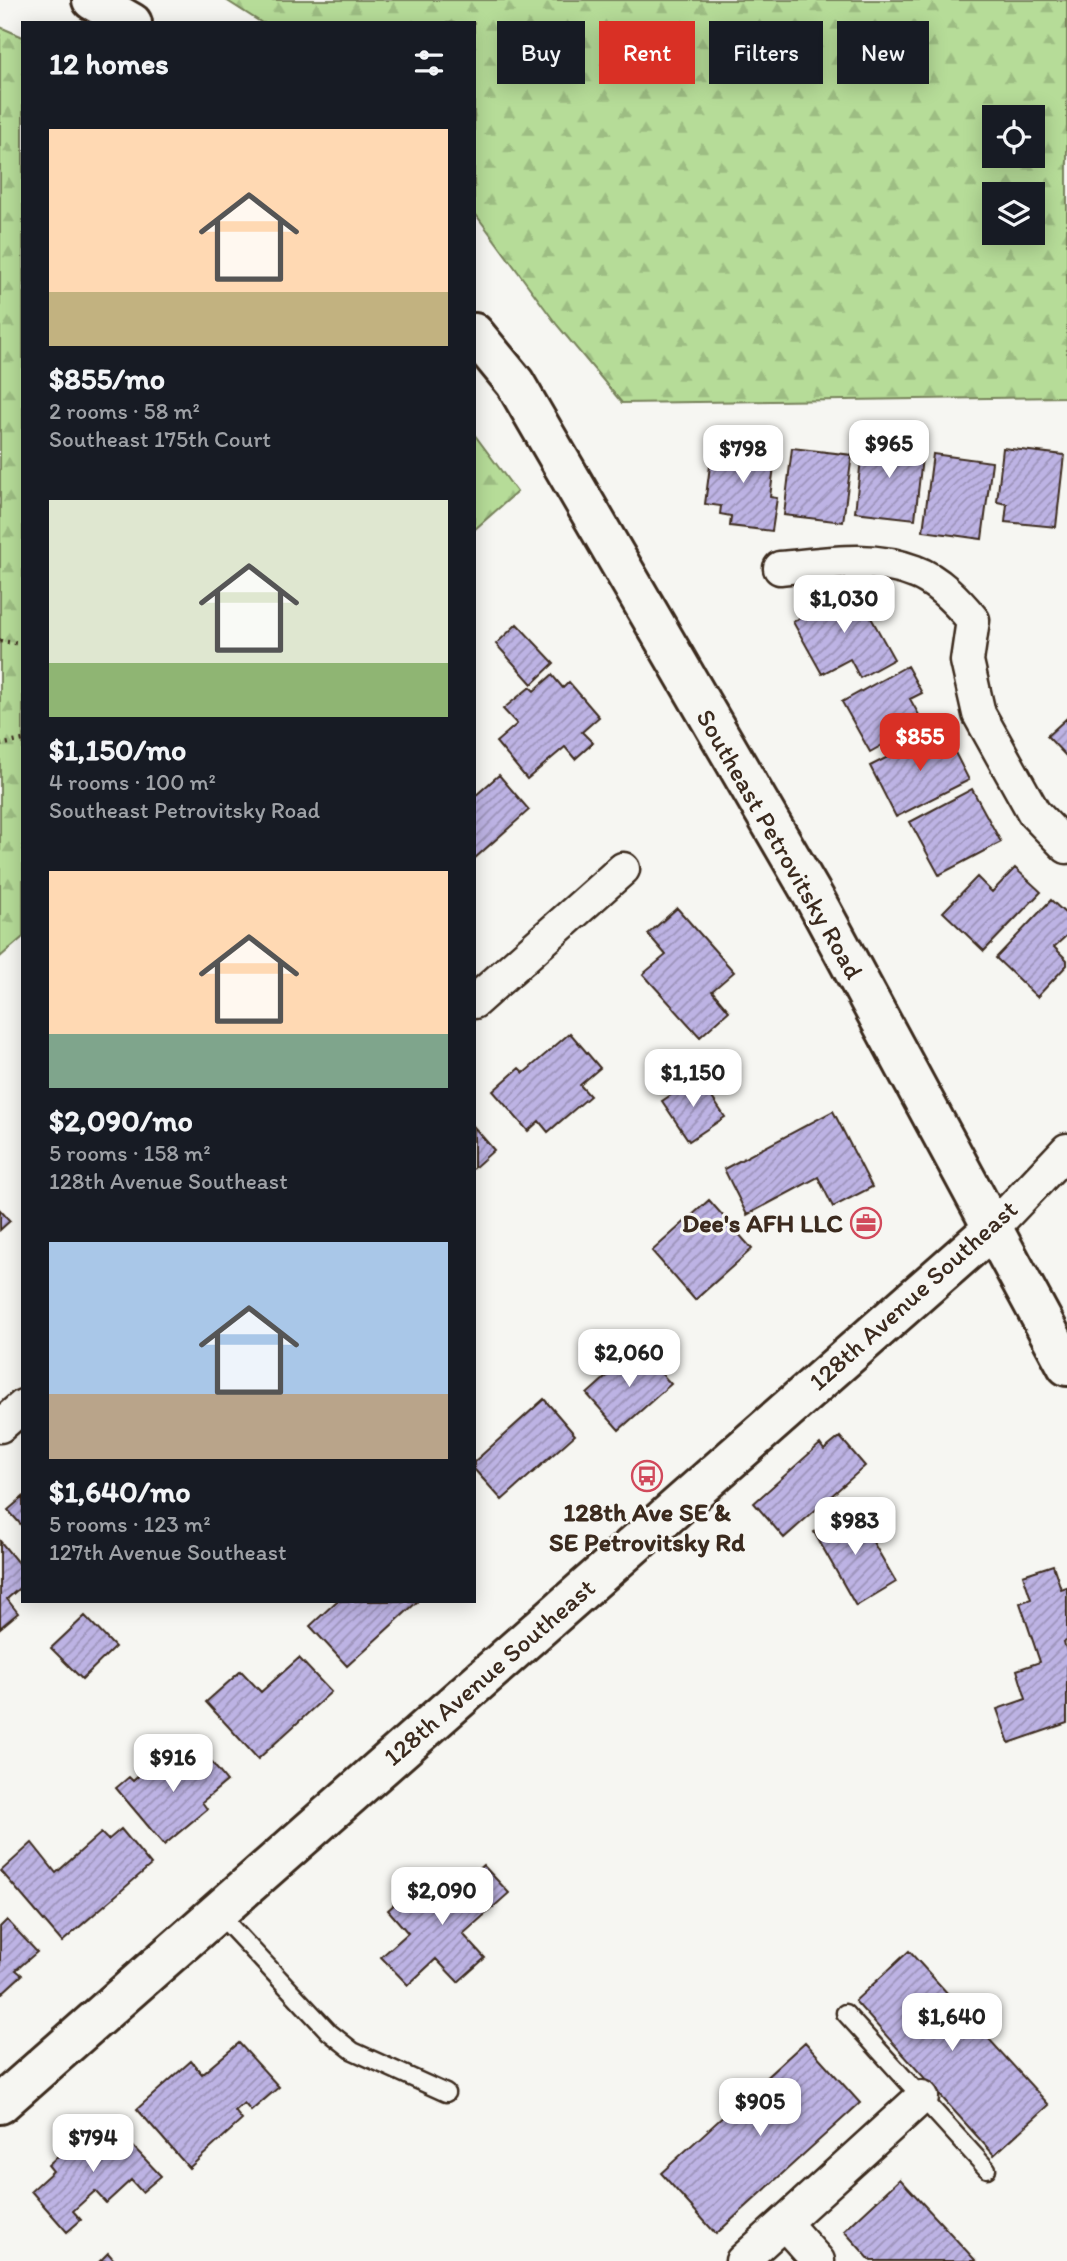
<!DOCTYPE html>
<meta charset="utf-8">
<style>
body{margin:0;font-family:Itim,sans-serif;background:#20242c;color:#f1f3f6;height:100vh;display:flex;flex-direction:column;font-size:26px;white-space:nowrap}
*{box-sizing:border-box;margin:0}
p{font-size:23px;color:#9ea1a6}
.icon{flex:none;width:38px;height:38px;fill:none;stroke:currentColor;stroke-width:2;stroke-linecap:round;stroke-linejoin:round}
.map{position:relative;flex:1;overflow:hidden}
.details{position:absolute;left:21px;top:21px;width:455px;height:1582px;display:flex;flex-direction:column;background:#171b24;border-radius:0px;box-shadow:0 4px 18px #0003}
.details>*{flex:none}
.guide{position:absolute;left:497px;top:21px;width:464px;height:63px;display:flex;gap:14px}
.buttons{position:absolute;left:982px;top:105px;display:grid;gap:14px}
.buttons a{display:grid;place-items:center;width:63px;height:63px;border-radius:0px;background:#171b24;box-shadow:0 4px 18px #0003;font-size:35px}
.price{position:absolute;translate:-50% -60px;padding:0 16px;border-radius:14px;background:#fff;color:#222;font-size:23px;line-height:46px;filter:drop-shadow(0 2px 4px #0008)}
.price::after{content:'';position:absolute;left:50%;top:42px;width:21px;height:16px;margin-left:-10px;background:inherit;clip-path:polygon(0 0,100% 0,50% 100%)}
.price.active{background:#d93025;color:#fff}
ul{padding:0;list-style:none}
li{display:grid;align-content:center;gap:14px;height:371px;padding:0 28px}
li span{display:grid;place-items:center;height:217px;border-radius:0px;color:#555}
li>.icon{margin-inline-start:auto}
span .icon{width:126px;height:126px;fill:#fffc;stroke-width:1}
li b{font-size:30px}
h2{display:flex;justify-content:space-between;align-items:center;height:84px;padding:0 28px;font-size:30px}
.pill{padding:0 24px;border-radius:0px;background:#171b24;box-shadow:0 4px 18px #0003;font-size:24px;line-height:63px}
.pill.active{background:#d93025;color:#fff}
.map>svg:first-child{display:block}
.forest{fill:url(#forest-firs);stroke:#78835b;stroke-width:2;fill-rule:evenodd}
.building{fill:url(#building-hatch);stroke:#3b2a1e;stroke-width:2}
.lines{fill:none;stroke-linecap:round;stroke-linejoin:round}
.lane-casing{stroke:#3b2a1e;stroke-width:21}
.street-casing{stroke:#3b2a1e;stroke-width:37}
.secondary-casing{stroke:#3b2a1e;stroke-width:44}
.path{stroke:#3b2a1e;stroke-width:4.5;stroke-dasharray:2 5;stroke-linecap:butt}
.lane{stroke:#f6f6f2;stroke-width:16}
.street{stroke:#f6f6f2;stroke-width:32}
.secondary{stroke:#f6f6f2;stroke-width:38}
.labels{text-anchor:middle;stroke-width:6;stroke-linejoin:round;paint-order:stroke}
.street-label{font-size:26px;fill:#3b2a1e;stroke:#f6f6f2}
.poi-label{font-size:26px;font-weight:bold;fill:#3b2a1e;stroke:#f6f6f2;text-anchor:end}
</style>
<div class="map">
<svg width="1067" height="2261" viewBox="0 0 1067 2261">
<defs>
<pattern id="forest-firs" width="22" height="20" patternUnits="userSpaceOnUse" patternTransform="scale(1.75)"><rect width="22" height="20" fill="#b6dc98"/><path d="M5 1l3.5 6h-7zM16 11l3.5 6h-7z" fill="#9dbd83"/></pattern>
<pattern id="building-hatch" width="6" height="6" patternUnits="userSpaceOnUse" patternTransform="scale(1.75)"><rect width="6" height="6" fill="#bdb3e4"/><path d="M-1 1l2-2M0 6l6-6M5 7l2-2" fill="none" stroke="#9b92b8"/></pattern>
</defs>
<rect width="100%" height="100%" fill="#f6f6f2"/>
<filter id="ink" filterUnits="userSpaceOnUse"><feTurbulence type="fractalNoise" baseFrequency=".0143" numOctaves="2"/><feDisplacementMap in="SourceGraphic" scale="14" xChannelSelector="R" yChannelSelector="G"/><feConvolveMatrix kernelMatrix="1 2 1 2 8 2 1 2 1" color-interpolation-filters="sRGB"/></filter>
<g filter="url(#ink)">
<path class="forest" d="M226 0H1067V397L622 403 557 325 474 212V23H262ZM994 117H1032V156H994ZM994 194H1032V233H994Z
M0 27 23 37V937L0 957Z
M474 434 517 492 474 530Z"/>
<path class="building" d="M863 442 923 449 915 519 855 512Z
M713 443 776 451 770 497 777 498 772 531 730 526 731 516 720 514 721 506 705 504Z
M792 448 852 455 843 522 784 515Z
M1003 448 1064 455 1056 527 1005 522 1007 504 997 502Z
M933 454 992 462 982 539 923 531Z
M854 587 894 659 860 678 850 659 822 674 793 622Z
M517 624 554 663 532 684 496 644Z
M907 666 922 693 910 699 923 722 870 752 842 702Z
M552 675 563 688 569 682 599 717 582 732 593 743 575 759 565 747 527 779 496 742 517 724 503 709 530 687 534 691Z
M1067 718V757L1047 736Z
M943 729 969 780 896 817 870 766Z
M499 775 529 810 474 859V797Z
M972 789 1001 842 939 875 910 822Z
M1015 868 1041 892 984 951 943 912 977 877 992 892Z
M1051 900 1067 915V935L1054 947 1067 960V965L1037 997 996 958Z
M677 908 734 972 712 991 729 1011 700 1037 643 974 666 955 648 934Z
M570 1033 600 1068 580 1085 590 1096 548 1132 539 1121 528 1131 493 1091 519 1068 524 1073Z
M698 1077 725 1117 689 1141 662 1101Z
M833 1111 872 1187 833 1207 818 1177 747 1215 724 1169Z
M474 1127 494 1150 474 1168Z
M709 1200 752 1249 695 1300 652 1251Z
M0 1210 10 1221 0 1230Z
M638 1348 671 1384 619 1430 587 1394Z
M544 1399 575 1435 502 1500 474 1469V1462Z
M840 1437 865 1466 784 1538 754 1503 820 1444 824 1450Z
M23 1497V1527L8 1510Z
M854 1509 896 1582 856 1606 814 1532Z
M0 1541 23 1569V1585L7 1599 18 1613 0 1628Z
M1053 1565 1061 1589 1067 1587V1641L1064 1642 1067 1652V1723L1009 1743 997 1709 1026 1699 1017 1670 1040 1662 1020 1603 1031 1599 1023 1575Z
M337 1601H416L417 1602 347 1666 310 1626Z
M85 1616 115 1647 82 1679 51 1648Z
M299 1658 331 1692 258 1759 206 1702 241 1671 261 1692Z
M199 1747 227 1781 202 1802 207 1809 164 1845 116 1788 129 1777 133 1781 155 1761 167 1775Z
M121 1829 151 1865 62 1942 1 1871 32 1843 56 1873 101 1833 108 1840Z
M483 1865 509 1893 463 1934 485 1958 458 1982 436 1959 408 1985 381 1957 408 1933 388 1910 417 1884 437 1906Z
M7 1920 37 1952 16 1970 22 1975 0 1995V1927Z
M909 1951 1049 2105 994 2155 855 2001Z
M805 2042 860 2103 716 2234 661 2173Z
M239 2043 279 2087 251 2111 244 2103 235 2111 242 2120 189 2168 137 2109 191 2061 202 2074Z
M108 2120 161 2176 142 2192 131 2180 106 2203 95 2191 73 2211 81 2220 67 2232 31 2191 53 2171 48 2165 70 2145 75 2150Z
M900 2179 976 2261H871L844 2231Z
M108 2253 115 2261H100Z"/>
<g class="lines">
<g class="lane-casing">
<path id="lane" d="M217 1912 329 2032 353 2051 446 2093
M845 2013 987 2169"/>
</g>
<g class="street-casing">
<path id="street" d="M780 568C825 564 872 555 915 572 938 580 958 602 973 620L967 661 979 714 1034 813 1067 847
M474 1002 623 869
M992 1229 1067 1150
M0 1426 23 1406
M784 2223 818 2261
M742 2261 922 2097"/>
</g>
<g class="secondary-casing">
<path id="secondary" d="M92 0 132 23
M474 333 515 383 816 901 1067 1366
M0 2104 992 1229"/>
</g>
<path class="path" d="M0 641 23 644
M0 745 23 740"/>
<use href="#lane" class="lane"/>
<use href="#street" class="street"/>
<use href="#secondary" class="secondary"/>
</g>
</g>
<defs>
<g id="office-ring" transform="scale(1.575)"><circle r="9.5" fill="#f6f6f2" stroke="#d1495b" stroke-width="1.5"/><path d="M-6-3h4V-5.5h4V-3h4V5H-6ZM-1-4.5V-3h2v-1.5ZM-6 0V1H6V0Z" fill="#d1495b"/></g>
<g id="bus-ring" transform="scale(1.575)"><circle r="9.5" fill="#f6f6f2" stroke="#d1495b" stroke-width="1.5"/><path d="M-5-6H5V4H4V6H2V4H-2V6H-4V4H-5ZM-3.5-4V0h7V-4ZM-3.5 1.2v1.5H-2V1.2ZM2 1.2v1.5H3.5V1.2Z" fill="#d1495b"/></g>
</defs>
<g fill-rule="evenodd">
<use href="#office-ring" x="866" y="1223"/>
<use href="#bus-ring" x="647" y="1476"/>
</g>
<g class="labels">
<g class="street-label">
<text transform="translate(780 844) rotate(60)" y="9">Southeast Petrovitsky Road</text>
<text transform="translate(913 1295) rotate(-42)" y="9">128th Avenue Southeast</text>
<text transform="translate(489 1672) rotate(-41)" y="9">128th Avenue Southeast</text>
</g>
<g class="poi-label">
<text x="843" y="1232">Dee's AFH LLC</text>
<text x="647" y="1521" text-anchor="middle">128th Ave SE &amp;<tspan x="647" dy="30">SE Petrovitsky Rd</tspan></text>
</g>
</g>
</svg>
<div class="buttons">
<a><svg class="icon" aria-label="locate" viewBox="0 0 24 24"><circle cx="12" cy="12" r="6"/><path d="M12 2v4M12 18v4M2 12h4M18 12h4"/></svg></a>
<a><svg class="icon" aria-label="layers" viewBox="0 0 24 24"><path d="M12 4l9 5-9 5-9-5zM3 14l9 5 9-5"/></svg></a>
</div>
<b class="price" style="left:889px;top:480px">$965</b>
<b class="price" style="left:743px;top:485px">$798</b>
<b class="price" style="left:844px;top:635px">$1,030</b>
<b class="price active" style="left:920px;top:773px">$855</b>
<b class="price" style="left:693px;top:1109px">$1,150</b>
<b class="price" style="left:629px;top:1389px">$2,060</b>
<b class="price" style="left:855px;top:1557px">$983</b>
<b class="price" style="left:173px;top:1794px">$916</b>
<b class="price" style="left:442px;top:1927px">$2,090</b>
<b class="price" style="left:952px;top:2053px">$1,640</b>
<b class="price" style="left:760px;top:2138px">$905</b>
<b class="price" style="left:93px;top:2174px">$794</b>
<div class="guide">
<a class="pill">Buy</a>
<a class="pill active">Rent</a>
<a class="pill">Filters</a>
<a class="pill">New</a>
</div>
<section class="details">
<h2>12 homes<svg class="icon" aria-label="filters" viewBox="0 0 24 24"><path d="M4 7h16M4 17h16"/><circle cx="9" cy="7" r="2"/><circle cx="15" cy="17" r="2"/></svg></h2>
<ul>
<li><span style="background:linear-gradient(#ffd9b3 75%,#c2b280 0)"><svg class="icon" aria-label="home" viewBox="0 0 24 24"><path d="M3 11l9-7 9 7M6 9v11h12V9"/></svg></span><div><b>$855/mo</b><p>2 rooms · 58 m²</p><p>Southeast 175th Court</p></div></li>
<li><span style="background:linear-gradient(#dfe7d0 75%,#8fb573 0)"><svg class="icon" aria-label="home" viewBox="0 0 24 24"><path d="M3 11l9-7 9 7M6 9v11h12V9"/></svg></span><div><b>$1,150/mo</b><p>4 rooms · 100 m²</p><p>Southeast Petrovitsky Road</p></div></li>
<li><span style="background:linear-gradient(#ffd9b3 75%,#7fa58c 0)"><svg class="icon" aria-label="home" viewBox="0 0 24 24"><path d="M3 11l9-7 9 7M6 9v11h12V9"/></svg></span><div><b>$2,090/mo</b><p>5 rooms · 158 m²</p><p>128th Avenue Southeast</p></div></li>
<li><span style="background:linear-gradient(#a9c7e8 70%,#b9a48a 0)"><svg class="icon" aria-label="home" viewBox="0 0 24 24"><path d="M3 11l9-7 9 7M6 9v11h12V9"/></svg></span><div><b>$1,640/mo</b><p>5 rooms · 123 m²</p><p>127th Avenue Southeast</p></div></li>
</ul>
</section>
</div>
